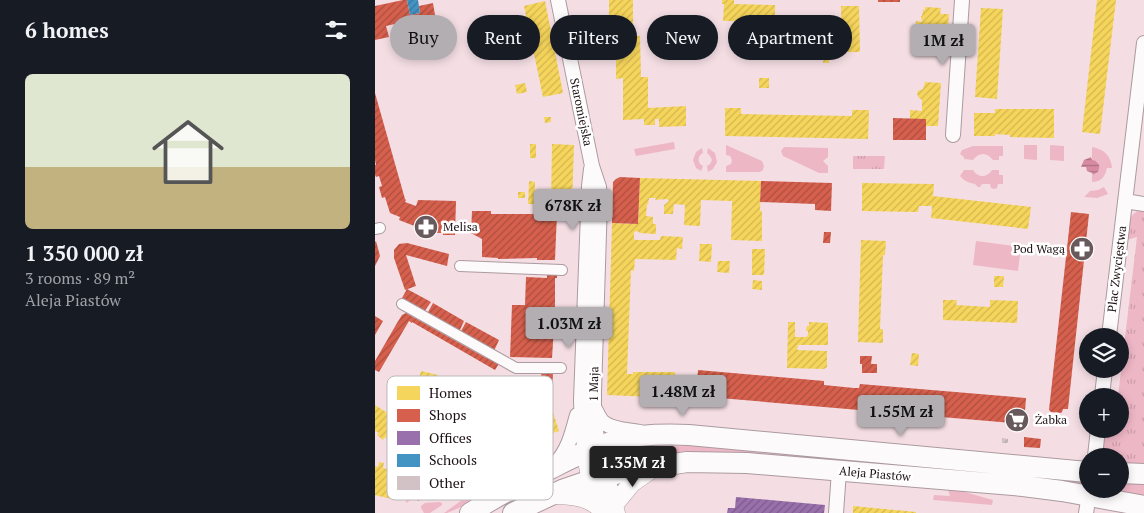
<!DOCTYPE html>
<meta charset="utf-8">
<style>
body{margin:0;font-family:"PT Serif",serif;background:#20242c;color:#f1f3f6;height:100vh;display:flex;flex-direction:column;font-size:19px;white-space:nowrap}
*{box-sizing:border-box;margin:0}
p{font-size:16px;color:#9ea1a6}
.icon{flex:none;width:28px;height:28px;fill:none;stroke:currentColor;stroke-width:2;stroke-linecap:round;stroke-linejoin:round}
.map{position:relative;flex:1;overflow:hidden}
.sheet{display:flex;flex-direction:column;background:#171b24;width:375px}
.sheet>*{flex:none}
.hud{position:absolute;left:15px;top:15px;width:475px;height:45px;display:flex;gap:10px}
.buttons{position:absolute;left:704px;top:328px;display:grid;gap:10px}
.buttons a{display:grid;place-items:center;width:50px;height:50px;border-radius:50%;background:#171b24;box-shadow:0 2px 8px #0003;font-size:25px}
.price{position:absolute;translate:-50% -42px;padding:0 11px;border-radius:5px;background:#b3aeb1;color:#111;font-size:16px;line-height:32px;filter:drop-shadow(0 1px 2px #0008)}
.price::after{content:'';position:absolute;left:50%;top:30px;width:15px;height:11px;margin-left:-8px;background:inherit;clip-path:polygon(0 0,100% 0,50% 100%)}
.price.selected{background:#222;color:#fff}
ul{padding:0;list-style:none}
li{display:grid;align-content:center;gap:10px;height:265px;padding:0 25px}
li+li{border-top:1px solid #363941}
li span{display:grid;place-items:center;height:155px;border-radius:8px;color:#555}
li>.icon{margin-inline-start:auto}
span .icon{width:90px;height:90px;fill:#fffc;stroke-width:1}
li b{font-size:21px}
h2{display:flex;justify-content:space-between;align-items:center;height:60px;padding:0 25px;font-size:21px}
.tag{padding:0 18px;border-radius:22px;background:#171b24;box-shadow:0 2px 8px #0003;font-size:18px;line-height:45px}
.tag.selected{background:#b3aeb1;color:#111}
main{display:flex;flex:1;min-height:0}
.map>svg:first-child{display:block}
.grass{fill:#eeb7c6}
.park{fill:url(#park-tufts)}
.water{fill:url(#water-rules)}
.homes{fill:url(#homes-hatch)}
.shops{fill:url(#shops-hatch)}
.offices{fill:url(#offices-hatch)}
.schools{fill:url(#schools-hatch)}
.building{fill:url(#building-hatch)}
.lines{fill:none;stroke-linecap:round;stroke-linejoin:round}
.pedestrian-casing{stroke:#ab9a9f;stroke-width:12}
.minor-casing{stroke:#ab9a9f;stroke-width:16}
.tertiary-casing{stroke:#ab9a9f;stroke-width:19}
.secondary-casing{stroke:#ab9a9f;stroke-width:22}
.pedestrian{stroke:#fdfafb;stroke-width:10}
.minor{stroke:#fdfafb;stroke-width:14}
.tertiary{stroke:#fdfafb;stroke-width:18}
.secondary{stroke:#fdfafb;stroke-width:20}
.labels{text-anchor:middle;stroke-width:5;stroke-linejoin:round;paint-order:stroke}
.street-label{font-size:12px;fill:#1d1114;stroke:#fff}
.poi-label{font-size:12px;fill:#1d1114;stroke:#fff;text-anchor:start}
.key{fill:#fff;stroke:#bbb8b8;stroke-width:1}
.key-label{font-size:14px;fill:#1d1114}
</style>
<main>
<section class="sheet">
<h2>6 homes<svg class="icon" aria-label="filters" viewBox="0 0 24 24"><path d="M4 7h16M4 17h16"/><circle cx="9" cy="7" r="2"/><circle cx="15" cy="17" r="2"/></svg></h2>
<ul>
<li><span style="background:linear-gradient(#dfe7d0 60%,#c2b280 0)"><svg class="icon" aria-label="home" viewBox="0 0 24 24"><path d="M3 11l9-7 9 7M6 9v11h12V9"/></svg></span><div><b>1 350 000 zł</b><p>3 rooms · 89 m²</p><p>Aleja Piastów</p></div></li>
</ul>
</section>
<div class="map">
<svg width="769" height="513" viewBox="0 0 769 513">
<defs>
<pattern id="park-tufts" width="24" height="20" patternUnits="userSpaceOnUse" patternTransform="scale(1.25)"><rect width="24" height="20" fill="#eeb7c6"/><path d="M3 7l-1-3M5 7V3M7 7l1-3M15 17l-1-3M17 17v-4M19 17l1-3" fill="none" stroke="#cc9ca9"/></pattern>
<pattern id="water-rules" width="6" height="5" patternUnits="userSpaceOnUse" patternTransform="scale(1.25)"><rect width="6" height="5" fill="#d78ba2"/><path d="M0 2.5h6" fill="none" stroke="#ae7083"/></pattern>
<pattern id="homes-hatch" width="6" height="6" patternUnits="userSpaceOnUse" patternTransform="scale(1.25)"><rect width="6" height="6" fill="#f6d55c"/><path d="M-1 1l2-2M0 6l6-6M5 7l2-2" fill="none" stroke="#d2b64f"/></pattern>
<pattern id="shops-hatch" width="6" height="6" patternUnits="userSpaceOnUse" patternTransform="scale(1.25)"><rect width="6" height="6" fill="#d6604d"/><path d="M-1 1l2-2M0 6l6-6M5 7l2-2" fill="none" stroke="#ad4e3f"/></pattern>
<pattern id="offices-hatch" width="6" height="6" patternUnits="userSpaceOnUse" patternTransform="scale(1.25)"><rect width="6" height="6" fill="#9970ab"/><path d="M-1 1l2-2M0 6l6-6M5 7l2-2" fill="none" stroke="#7c5b8a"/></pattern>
<pattern id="schools-hatch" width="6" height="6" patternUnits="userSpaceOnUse" patternTransform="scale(1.25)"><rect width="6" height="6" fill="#4393c3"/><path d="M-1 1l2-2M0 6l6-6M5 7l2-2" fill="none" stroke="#37779d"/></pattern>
<pattern id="building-hatch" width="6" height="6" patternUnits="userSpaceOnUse" patternTransform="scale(1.25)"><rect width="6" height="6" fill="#d2c1c5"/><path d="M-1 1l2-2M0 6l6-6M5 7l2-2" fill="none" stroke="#b4a5a8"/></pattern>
</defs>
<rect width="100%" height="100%" fill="#f4dee4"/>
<path class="grass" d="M299 142 300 149 261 156 259 149Z
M351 145 387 161 389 166 388 170 385 172H351V166L356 164 357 160 355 156 351 155Z
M649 145H662V160L649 159Z
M675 145 689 146V161L675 160Z
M598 146H628V156H624V160H618C612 152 604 152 598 160L589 159V157L585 154 587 150Z
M409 147H412L453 148V157L448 161 453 166V173H444L408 156 406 151Z
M717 147C729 149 736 156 737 168H732C730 177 726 182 717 182V175C724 174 726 168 723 162L717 160Z
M327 148 328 153C322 156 322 163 328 166L326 171 321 168 318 160 321 152Z
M333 148 340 153 342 162 338 169 333 172 332 166 335 164 337 160 335 156 332 153Z
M589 170H598C603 178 612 178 617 170H624V175H628V184H623L622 188 619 189 616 188 615 184H607L605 187H603L600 184C594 183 589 181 585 176Z
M729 187 733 194 722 198 709 197 715 191 723 190Z
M601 241 646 247 643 271 598 265Z
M339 446 441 453 440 463 243 464 235 462 233 458C251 444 316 446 339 446Z
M164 456 167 457 170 463 98 502 72 513H69L91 497Z
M694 477 712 479V489H745V482L769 483V499L693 486V480Z
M33 478H36L46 493 31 503 30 493Z
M572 487 618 500 617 505 558 500 559 495 575 496Z
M64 502 67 503V505L55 513H49L46 508V506L50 503Z"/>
<path class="park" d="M478 156H510L509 169H478Z
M763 211H769V467L745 466V456H733C727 448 728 439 729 429H745V396H743L762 237 752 240C753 229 752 216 763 211Z"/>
<path class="water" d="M716 157 717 160C724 161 726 166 723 172L718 175 717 173 712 171 711 167H706L709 160Z"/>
<path class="homes" d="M234 0H258V36H265L266 77H273V108L311 106V126L284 127V119H280V125H269V119L248 120V78L241 79V37H234Z
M347 0H359V4L400 5V21H348L349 4H347Z
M722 0H741L725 134 707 132Z
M170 1 188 93 168 97 149 6Z
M466 6H484L485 52H467Z
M550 7 566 8 565 14H574L573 27 571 26 570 44 568 46 559 44 558 45 556 44H546L545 43 546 31H540L541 21 547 22 546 16H547L548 10H550Z
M606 8 628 9 622 99 600 97Z
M449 57H454V63H448Z
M384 78H394V88H384Z
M550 82 566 83 563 126H551V119H535V110L547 111V100L544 98 542 94 543 91 548 89Z
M150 83 152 92 142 94 140 85Z
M350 108H366V114L477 116V110H494L493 139 350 136Z
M620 109H679V138L635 137V135L620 134V136H599V113H620Z
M169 117H176V122L170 123Z
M155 144H161V158H155Z
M177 144 199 145 197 206 196 209 193 212H184V208H181V205H176Z
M265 178 386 181 385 211H387V241L356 240 357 201 326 200 325 226 309 225 310 205 299 204 298 214H289V205L294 201 292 199 280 200 281 198H274V200L273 201 274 204H272L271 216 278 217V224H281V234L265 233 262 231 259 232V238L260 240H285L286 236 308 237 307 249 302 248 301 260 260 259 259 271 256 270 252 374H258V372H300V398L232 395 237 223 263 224Z
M154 181 160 182V204H153Z
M487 183 559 184 558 196 656 207 653 229 556 218 557 206H544L543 212 487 211Z
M143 192H150V198H143Z
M486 240 511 241 510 255H508L505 329H508V343L483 342Z
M325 244H337L336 262 324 261Z
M377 249H390L389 275H377Z
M343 261H355L354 273 342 272Z
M619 276H629L628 287H619Z
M378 280 387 281V290L377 289Z
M568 300H582L581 305 615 307V300L643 301 642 323 568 320Z
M413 322H420V337H431L433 335V331H431L432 326H434V322L453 323V345H423L422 350 452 351V367L449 369 412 368Z
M537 353 544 354 543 366 535 365Z
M46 371 63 375V377L67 378 66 383 96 390 97 385 102 387 101 391 117 395 110 423 59 410 60 406 56 405 55 406 38 402Z
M163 377 167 378 184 431 140 445 132 427 142 425V421L134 401 141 398 137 386Z
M0 405 25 421 13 440 10 437 8 440 2 435 4 433 0 431Z
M4 462 9 463 8 468 24 472 17 499 0 495V466L3 467Z
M478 506 541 512V513H478Z"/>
<path class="shops" d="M28 0H32L35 15 45 13 44 6 58 3 60 15 11 26 14 37 0 40V6Z
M503 0H525V2H503Z
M0 93 28 192 30 199 31 200 30 202 41 206 43 200 81 201 80 235H68V233H58L55 231V232L24 220 25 217 15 213 10 197 7 198 4 187 7 186 4 176 1 177 0 175V165H1L0 160Z
M518 118 551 119V140H518Z
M245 177 265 178 263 224 237 223 238 182 241 179Z
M386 181 457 183 456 211 440 210V204L385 202Z
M97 211H116V214H163V212L182 213 180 260H162V258L123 259V258L107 257V239L96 233Z
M696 212 714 214 693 409H688L687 412 686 413 676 412 674 410Z
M449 232H456L455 243H448Z
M1 241 5 256 0 266V242Z
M32 243 74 254 72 266 31 255 41 286 30 290 19 258V250L24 244Z
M172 273 182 274V278H180V312L177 358 135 357 137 305H150L151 277 172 278Z
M32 289 56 302 49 312 27 298Z
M58 303 89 321 84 332 52 314Z
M31 313 111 358 112 356 125 362 120 370 37 322V323L34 321 4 372 0 370V361L22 323 27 315Z
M0 316 8 321 0 335Z
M91 322 124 340 119 351 85 333Z
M485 356H497L496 364H502V373H487V364H485Z
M167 368 178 373 176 408 166 377Z
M323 370 449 381V385L479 388H484L485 384 651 398 649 424 321 396Z
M649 437 666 439 665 448 649 447Z
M46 493 49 497 43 501 41 497Z"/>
<path class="offices" d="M361 497 450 505 449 513H352L353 508H360Z"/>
<path class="schools" d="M32 0H43L45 13 35 15Z"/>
<path class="building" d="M627 438 633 439V443H627Z"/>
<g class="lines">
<g class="pedestrian-casing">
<path id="pedestrian" d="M0 229 5 228
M85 266 187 270
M27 304 141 368H186"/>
</g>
<g class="minor-casing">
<path id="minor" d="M183 0 217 166 224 187 225 201 219 393V416L223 446
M578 135 587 0
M750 201 769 204
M734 336 769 43
M727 396 730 369
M219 407C222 412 224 418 228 422 237 430 254 430 265 432
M210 452 207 432 206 400 214 186 216 169
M720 456 723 429
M179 465C193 451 197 434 202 415
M461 513 464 471
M711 513 714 495"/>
</g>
<g class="tertiary-casing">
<path id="tertiary" d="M223 446 230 476 241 513
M210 452 216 480 227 513
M178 495C197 496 211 495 226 509
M239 505 257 483 280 467"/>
</g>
<g class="secondary-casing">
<path id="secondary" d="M745 473 769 474
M95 513C121 497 148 482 175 469 197 458 218 447 242 440 265 434 290 434 314 435L712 472
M138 513 187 490 216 480 249 472 312 462 372 463 648 486 687 491 769 506"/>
</g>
<use href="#pedestrian" class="pedestrian"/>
<use href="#minor" class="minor"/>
<use href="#tertiary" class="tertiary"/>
<use href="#secondary" class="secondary"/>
</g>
<defs>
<g id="pharmacy-disc" transform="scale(1.25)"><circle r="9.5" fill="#68595d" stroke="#fff"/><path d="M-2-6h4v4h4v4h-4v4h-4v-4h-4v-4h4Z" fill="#fff"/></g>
<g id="supermarket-disc" transform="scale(1.25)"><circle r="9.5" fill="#68595d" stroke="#fff"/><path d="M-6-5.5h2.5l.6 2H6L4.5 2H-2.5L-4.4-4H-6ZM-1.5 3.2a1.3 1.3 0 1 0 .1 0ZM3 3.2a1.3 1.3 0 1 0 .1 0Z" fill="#fff"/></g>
</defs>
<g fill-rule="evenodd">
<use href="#pharmacy-disc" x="51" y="227"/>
<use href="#pharmacy-disc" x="707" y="249"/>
<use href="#supermarket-disc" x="642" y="420"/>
</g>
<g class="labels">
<g class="street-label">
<text transform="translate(206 112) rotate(78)" y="4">Staromiejska</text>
<text transform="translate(742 269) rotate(-83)" y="4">Plac Zwycięstwa</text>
<text transform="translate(219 384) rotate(-89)" y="4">1 Maja</text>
<text transform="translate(500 474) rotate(5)" y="4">Aleja Piastów</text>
</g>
<g class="poi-label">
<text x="68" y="231">Melisa</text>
<text x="690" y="253" text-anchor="end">Pod Wagą</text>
<text x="660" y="424">Żabka</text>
</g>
</g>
<rect x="12" y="376" width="166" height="124" rx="8" class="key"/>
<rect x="22" y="386" width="23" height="14" fill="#f6d55c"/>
<rect x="22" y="409" width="23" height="13" fill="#d6604d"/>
<rect x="22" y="431" width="23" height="14" fill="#9970ab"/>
<rect x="22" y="454" width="23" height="13" fill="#4393c3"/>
<rect x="22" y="476" width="23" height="14" fill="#d2c1c5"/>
<g class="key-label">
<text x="54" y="398">Homes</text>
<text x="54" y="420">Shops</text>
<text x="54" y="443">Offices</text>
<text x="54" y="465">Schools</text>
<text x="54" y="488">Other</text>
</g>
</svg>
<div class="buttons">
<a><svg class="icon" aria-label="layers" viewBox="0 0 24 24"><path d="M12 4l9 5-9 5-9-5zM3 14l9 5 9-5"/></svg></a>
<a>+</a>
<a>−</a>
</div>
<b class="price" style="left:568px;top:66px">1M zł</b>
<b class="price" style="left:198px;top:231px">678K zł</b>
<b class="price" style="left:194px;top:349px">1.03M zł</b>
<b class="price" style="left:308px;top:417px">1.48M zł</b>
<b class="price" style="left:526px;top:437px">1.55M zł</b>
<b class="price selected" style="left:258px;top:488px">1.35M zł</b>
<div class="hud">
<a class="tag selected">Buy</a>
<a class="tag">Rent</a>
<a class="tag">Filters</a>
<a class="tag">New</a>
<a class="tag">Apartment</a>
</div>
</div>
</main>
